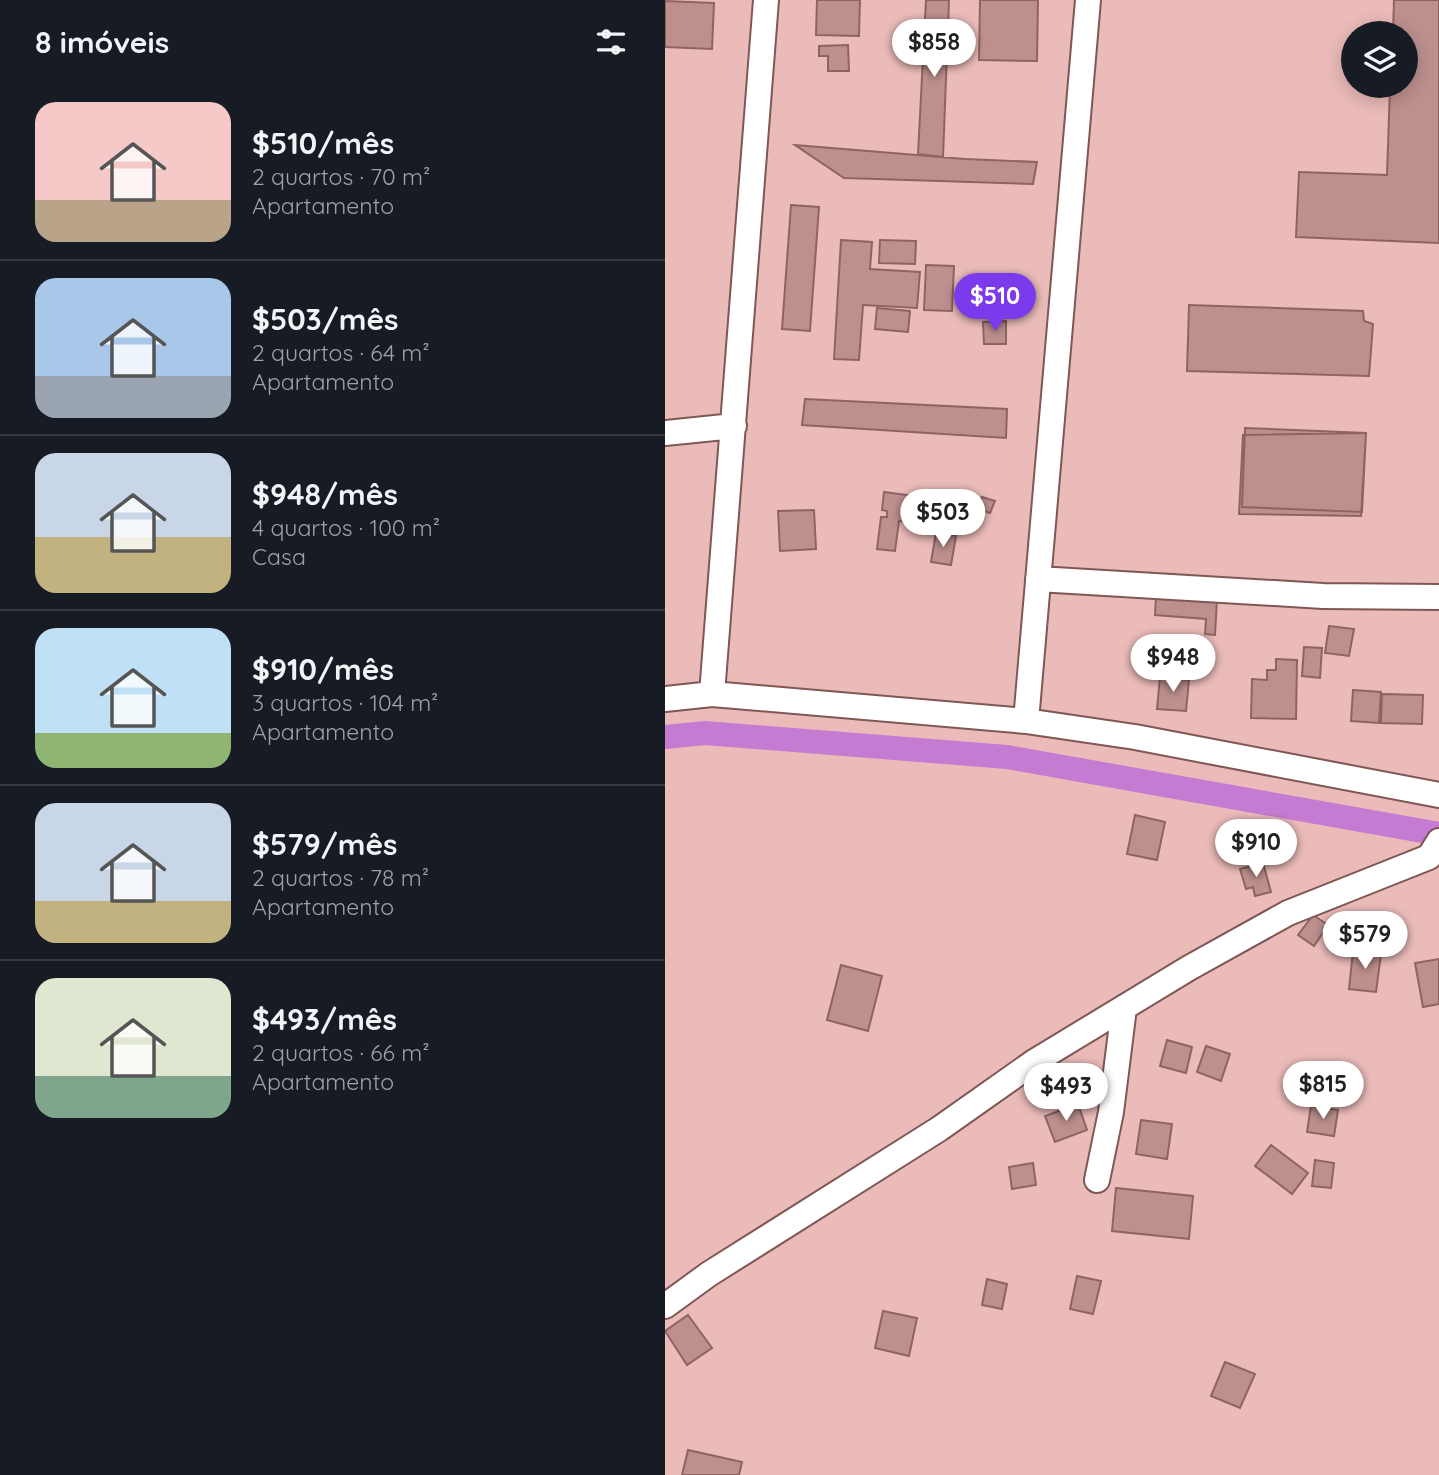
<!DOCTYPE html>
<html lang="pt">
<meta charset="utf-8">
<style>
body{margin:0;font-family:Quicksand,sans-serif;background:#20242c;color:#f1f3f6;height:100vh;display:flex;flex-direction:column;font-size:26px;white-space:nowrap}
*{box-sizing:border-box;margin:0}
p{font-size:23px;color:#9ea1a6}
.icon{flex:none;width:38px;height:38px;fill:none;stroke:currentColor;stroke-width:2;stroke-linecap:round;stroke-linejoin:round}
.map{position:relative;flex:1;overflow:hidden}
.details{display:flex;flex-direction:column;background:#171b24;width:665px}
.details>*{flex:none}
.tools{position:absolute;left:676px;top:21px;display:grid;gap:14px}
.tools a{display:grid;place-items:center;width:77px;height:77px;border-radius:50%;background:#171b24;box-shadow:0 4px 18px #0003;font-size:35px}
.price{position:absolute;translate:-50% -60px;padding:0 16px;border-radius:24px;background:#fff;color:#222;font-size:23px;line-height:46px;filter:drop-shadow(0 2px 4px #0008)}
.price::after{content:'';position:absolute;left:50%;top:42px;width:21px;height:16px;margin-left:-10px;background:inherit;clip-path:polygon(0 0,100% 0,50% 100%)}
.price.on{background:#7c3aed;color:#fff}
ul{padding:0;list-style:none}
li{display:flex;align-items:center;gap:21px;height:175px;padding:0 35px}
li+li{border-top:2px solid #363941}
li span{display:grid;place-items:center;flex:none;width:196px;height:140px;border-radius:21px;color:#555}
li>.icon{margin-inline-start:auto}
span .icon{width:84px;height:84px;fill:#fffc;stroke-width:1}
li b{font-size:30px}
h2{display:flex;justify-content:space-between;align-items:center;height:84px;padding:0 35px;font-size:30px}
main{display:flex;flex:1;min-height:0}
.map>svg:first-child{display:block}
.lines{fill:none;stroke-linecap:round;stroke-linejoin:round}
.canal{stroke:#c57bd2;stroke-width:24}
.building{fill:#bd908e;stroke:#8e6463;stroke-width:2}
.minor-casing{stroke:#7f5755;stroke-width:28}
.minor{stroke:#fff;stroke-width:24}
</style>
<main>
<section class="details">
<h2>8 imóveis<svg class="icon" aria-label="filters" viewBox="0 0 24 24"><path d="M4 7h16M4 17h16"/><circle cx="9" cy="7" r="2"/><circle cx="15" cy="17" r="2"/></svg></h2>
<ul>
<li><span style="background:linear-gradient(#f6c9c9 70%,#b9a48a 0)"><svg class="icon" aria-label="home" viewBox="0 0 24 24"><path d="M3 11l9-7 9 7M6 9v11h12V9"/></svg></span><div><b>$510/mês</b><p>2 quartos · 70 m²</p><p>Apartamento</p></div></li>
<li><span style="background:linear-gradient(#a9c7e8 70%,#9aa5b1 0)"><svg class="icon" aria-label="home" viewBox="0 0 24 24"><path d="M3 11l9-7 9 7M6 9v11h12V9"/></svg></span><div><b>$503/mês</b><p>2 quartos · 64 m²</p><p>Apartamento</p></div></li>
<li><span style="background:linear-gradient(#c9d6e8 60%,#c2b280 0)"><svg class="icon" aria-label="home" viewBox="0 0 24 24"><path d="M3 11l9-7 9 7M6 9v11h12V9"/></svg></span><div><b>$948/mês</b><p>4 quartos · 100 m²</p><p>Casa</p></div></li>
<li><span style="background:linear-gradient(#bfe0f5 75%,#8fb573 0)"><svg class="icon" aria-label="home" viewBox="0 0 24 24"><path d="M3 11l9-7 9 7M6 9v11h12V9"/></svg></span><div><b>$910/mês</b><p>3 quartos · 104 m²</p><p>Apartamento</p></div></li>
<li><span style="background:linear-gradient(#c9d6e8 70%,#c2b280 0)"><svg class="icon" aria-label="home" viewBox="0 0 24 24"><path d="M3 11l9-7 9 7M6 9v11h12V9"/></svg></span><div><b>$579/mês</b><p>2 quartos · 78 m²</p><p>Apartamento</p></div></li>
<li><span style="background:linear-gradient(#dfe7d0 70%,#7fa58c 0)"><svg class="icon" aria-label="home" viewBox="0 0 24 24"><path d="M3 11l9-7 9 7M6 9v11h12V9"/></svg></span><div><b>$493/mês</b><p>2 quartos · 66 m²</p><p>Apartamento</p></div></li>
</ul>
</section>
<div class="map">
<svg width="774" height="1475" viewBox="0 0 774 1475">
<rect width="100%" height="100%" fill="#eabbb9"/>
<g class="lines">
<path class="canal" d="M0 737 40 733 342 757 774 834"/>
</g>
<path class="building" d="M152 0H195L194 36 151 35Z
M261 0H284L278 157 253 154Z
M315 0H373L372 61 314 60Z
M729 0H774V243L631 237 634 172 722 175 725 86H740V33H728Z
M0 1 49 3 47 49 0 47Z
M183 45 184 71H163V56H154V46Z
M130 145 300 159 372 162 368 184 179 178Z
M126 205 154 207 145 331 117 329Z
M176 240 207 242 205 269 255 272 252 308 198 305 194 360 169 359Z
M215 240 251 241 250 264 214 263Z
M261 265 289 266 287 311 259 310Z
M524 305 698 311 699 321 708 324 704 376 522 371Z
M212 308 245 311 243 332 210 329Z
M341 321V344H319L318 322Z
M140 399 342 409 341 438 137 425Z
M580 428 701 433 697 512 577 507Z
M701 433 696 516 574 514 578 435Z
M219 492 265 498 261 524 234 521 230 551 212 549 216 517H222V511L217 510Z
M297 496 300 517 276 520 274 498Z
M317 497 330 501 325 513 313 509Z
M149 510 151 549 115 551 113 511Z
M271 533 291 536 286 565 266 562Z
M491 596 552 600 550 635 540 634 541 619 490 615Z
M664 626 689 629 684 656 660 653Z
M639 647 657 648 655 678 637 676Z
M611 659 632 660 631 719 586 718 587 679 602 680V670H611Z
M495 677 524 680 521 711 492 709Z
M688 690 716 692 714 723 686 721Z
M717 694 758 695 757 724 716 723Z
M470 815 500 822 492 860 462 854Z
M598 863 606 892 590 896 588 887 581 889 575 869Z
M648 915 663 925 649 946 633 935Z
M688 951 716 954 711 992 684 989Z
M774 959V1004L758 1007 750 963Z
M176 965 217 976 203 1031 162 1020Z
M502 1040 527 1047 521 1073 495 1066Z
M541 1046 565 1054 556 1081 532 1072Z
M413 1104 422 1130 390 1142 380 1116Z
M646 1106 673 1110 669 1136 642 1132Z
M476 1120 507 1124 502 1159 471 1154Z
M606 1145 643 1173 627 1194 590 1166Z
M650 1160 669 1163 666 1188 647 1186Z
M368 1163 371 1185 347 1189 344 1167Z
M451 1188 528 1196 524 1239 447 1231Z
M412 1276 436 1281 428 1314 405 1309Z
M322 1279 342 1284 337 1309 317 1305Z
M218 1311 252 1318 244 1356 210 1348Z
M23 1315 47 1348 22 1365 0 1331Z
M560 1362 590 1374 575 1408 546 1396Z
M23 1450 77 1462 74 1475H17Z"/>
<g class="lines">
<g class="minor-casing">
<path id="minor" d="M0 433 69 426
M373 579 658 596 774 597
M47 694 101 0
M0 699 47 694 361 721 470 737 774 795
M361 721 423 0
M432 1180 446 1112 459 1008
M0 1306 44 1274 274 1129 369 1062 524 968 623 913 764 857 774 841"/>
</g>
<use href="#minor" class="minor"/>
</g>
</svg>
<div class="tools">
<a><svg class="icon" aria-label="layers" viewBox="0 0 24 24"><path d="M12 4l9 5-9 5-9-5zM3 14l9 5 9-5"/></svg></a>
</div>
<b class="price" style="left:269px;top:79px">$858</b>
<b class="price on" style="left:330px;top:333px">$510</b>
<b class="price" style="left:278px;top:549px">$503</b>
<b class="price" style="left:508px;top:694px">$948</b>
<b class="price" style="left:591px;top:879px">$910</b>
<b class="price" style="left:700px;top:971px">$579</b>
<b class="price" style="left:658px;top:1121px">$815</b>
<b class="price" style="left:401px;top:1123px">$493</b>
</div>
</main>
